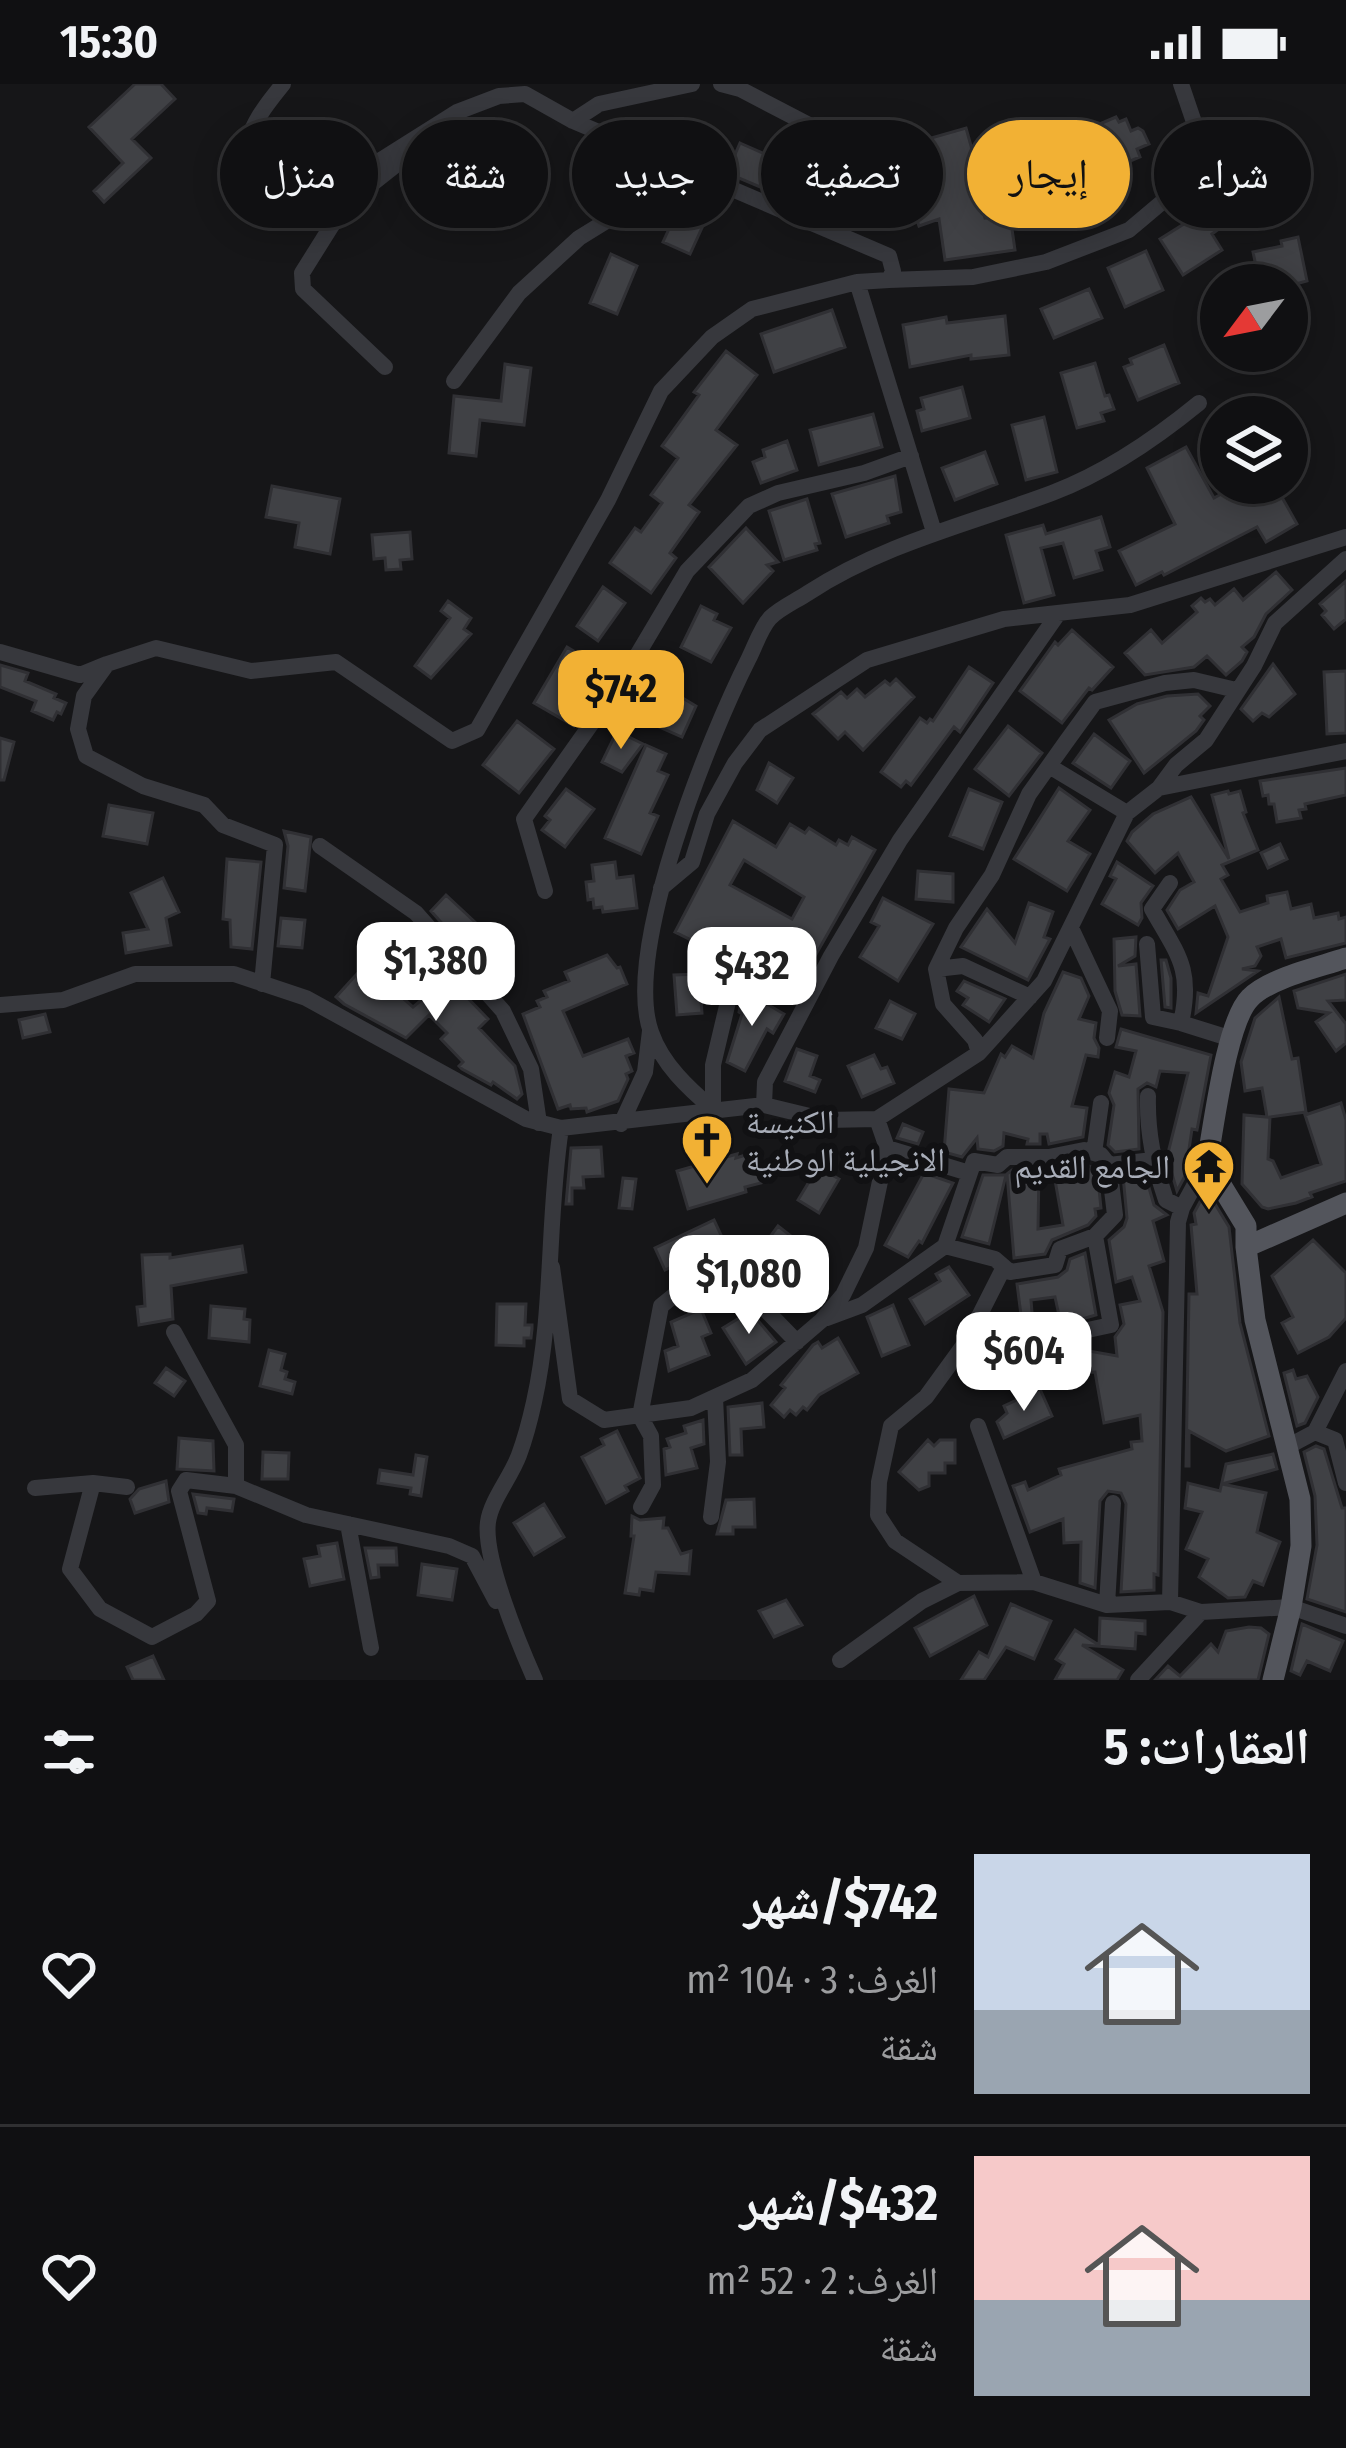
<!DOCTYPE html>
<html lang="ar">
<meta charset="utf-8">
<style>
body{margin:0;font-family:"Fira Sans Condensed","Noto Naskh Arabic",sans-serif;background:#19191b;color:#f1f3f6;direction:rtl;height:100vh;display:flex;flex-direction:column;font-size:45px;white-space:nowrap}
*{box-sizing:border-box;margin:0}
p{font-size:39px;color:#9c9d9f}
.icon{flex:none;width:66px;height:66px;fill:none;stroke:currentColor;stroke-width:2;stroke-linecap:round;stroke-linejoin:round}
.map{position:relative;height:1596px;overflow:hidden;direction:ltr}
.details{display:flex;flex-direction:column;background:#101012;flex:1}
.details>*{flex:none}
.top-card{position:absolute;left:36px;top:36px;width:1275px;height:108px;direction:rtl;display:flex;gap:24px}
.needle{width:78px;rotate:238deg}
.controls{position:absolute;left:1200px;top:180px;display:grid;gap:24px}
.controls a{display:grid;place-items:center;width:108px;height:108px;border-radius:50%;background:#101012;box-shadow:0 6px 30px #0003,0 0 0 3px #303032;font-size:60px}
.price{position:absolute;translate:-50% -102px;padding:0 27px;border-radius:24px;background:#fff;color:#222;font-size:39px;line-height:78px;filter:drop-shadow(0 3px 6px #0008)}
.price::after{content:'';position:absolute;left:50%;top:72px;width:36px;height:27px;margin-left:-18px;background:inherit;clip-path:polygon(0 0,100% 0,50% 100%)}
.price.selected{background:#f2b134;color:#111}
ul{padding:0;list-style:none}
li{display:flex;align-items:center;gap:36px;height:300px;padding:0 36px}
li+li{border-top:3px solid #303032}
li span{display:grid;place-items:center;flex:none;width:336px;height:240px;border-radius:0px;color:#555}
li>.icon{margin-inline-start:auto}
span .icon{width:144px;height:144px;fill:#fffc;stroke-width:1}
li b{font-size:51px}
h2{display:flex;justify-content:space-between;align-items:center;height:144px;padding:0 36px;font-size:51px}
.tag{padding:0 42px;border-radius:54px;background:#101012;box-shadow:0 6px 30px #0003,0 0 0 3px #303032;font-size:42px;line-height:108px}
.tag.selected{background:#f2b134;color:#111}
.status{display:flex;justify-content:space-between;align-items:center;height:84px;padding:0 60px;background:#101012;direction:ltr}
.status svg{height:33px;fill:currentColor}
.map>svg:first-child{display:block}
.building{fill:#404145;stroke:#303034;stroke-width:3;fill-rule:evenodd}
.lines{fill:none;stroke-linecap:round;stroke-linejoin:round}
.minor{stroke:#37383d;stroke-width:16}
.major{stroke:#53555c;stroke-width:21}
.labels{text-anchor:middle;stroke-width:12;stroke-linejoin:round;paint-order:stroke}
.poi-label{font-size:33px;fill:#a8adb8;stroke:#111113;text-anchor:start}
</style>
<div class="status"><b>15:30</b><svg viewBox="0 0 49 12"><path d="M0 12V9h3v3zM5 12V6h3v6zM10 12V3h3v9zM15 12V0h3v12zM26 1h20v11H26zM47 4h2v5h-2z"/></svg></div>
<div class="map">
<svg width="1346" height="1596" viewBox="0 0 1346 1596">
<rect width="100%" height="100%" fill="#161618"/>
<path class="building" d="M135 0H161L175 15 132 55 151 74 104 118 94 107 123 79 89 43Z
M1116 33 1119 38 1126 35 1131 47 1138 44 1143 47 1149 60 1137 65 1140 73 1116 83 1113 76 1107 79 1090 44Z
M966 44 975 76 968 78 985 134 1010 131 1015 166 945 176 939 135 919 142 908 110 916 108 903 62Z
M740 59 799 85 786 114 727 89Z
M1054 86 1069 111 1045 126 1030 100Z
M1243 87 1267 121 1251 132 1246 125 1212 150 1222 166 1183 191 1160 155 1214 121 1207 112Z
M823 88 883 115 870 145 810 117Z
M684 112 711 124 690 170 663 158Z
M1298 153 1307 197 1292 201 1291 194 1260 201 1253 168 1282 162 1281 157Z
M1146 167 1163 206 1125 223 1108 184Z
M611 170 637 182 617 230 590 219Z
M1089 205 1102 234 1054 254 1041 225Z
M832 226 845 263 774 288 761 250Z
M1005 232 1009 271 971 275V271L910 283 903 241 946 233 947 239Z
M1164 261 1179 299 1138 316 1124 283 1132 280 1130 275Z
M726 267 757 291 716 346 737 361 689 421 699 428 670 469 676 474 651 509 610 479 635 444 641 448 662 419 651 411 678 374 662 362 699 311 694 308Z
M1095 279 1105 312 1109 311 1114 325 1101 329 1104 337 1077 344 1061 289Z
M505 280 531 284 524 341 480 336 476 372 449 369 454 312 501 317Z
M962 303 970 334 922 347 917 327 924 325 921 314Z
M873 330 882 363 819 381 810 346Z
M1044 333 1057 388 1026 396 1012 341Z
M787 357 797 386 761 399 753 378 765 373 763 366Z
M1186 363 1214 414 1234 403 1232 399H1274L1297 440 1266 458 1257 443 1164 491 1162 488 1136 501 1119 467 1175 440 1147 384Z
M985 368 997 400 955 416 942 384Z
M895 392 901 428 887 432 889 439 846 453 832 410Z
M272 402 340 415 330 470 295 463 299 439 266 433Z
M807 415 820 459 815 460 817 466 784 476 769 427Z
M1101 433 1110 463 1096 467 1102 486 1074 494 1063 459 1041 464 1054 511 1024 519 1006 451 1043 441 1046 450Z
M746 444 778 478 767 481 773 487 743 519 709 483Z
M410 448 412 475 400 476 401 485 386 486 385 474 374 475 372 451Z
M1276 488 1292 506 1266 530 1254 553 1242 563 1247 568 1242 577 1226 591 1207 572 1194 583 1145 591 1125 569 1151 546 1162 559 1197 528 1192 522 1201 514 1205 518 1210 515 1215 521 1234 505 1243 516Z
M1346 497V535L1334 545 1322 531 1326 527 1320 520Z
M603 503 625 519 598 557 577 542Z
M448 517 471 534 464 545 471 550 431 594 415 582 450 534 441 527Z
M701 522 717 530 714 536 731 544 711 578 681 563Z
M1072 546 1113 583 1092 606 1089 604 1062 639 1020 607 1055 558 1058 561Z
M567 563 607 587 574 642 534 619Z
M1273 580 1295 610 1269 633 1262 629 1253 637 1241 625Z
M0 581 28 589 25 597 56 610 54 614 66 619 61 630 57 628 53 636 32 627 36 617 0 603Z
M969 583 993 599 960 648 954 643 911 701 906 697 901 703 881 688 920 634 927 639 930 635 933 637Z
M1346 587V649L1327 650 1324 588Z
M896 595 914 613 863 666 845 648 838 655 813 630 841 608 847 614 857 605 865 613 885 597 890 601Z
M656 598 696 622 682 653 639 634Z
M1198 610 1210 622 1200 632 1204 636 1196 647 1144 689 1109 636 1137 620 1167 612Z
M517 637 554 665 519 709 483 681Z
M1008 642 1042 669 1009 712 975 685Z
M617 647 643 660 622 688 602 678Z
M1094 650 1130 677 1111 704 1073 679Z
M0 654 14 658 4 696H0Z
M646 661 666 670 658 687 668 691 650 729 658 732 641 770 605 754Z
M769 679 793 694 777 719 757 706Z
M1346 684V711L1305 720 1306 725 1299 726 1301 734 1277 738 1274 720H1269L1268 711 1263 712 1260 697Z
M1059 704 1090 726 1068 757 1090 770 1067 807 1014 775Z
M566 705 594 725 565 763 542 746 550 736 545 732Z
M969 705 1002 718 983 765 950 752Z
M1228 707 1229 710 1240 707 1246 728 1243 729 1258 766 1222 781 1228 791 1221 795 1240 828 1268 819 1267 812 1287 808 1291 825 1311 820 1314 834 1338 829 1339 835 1346 833V859L1286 874 1281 855 1257 863 1261 872 1255 882 1242 885 1258 887 1196 929 1198 909 1208 912 1228 853 1215 822 1178 845 1167 826 1180 806 1194 798 1178 769 1155 789 1127 757 1132 748 1153 730 1191 713 1229 775 1212 711Z
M109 721 153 729 147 760 103 752Z
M733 737 776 763 790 740 805 749 809 744 836 761 839 756 848 761 852 753 875 766 810 881 763 853 741 893 724 884 721 890 701 879 709 865 675 848ZM744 776 804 813 792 835 730 801Z
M284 747 311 753 305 807 284 804 288 762Z
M1280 760 1287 775 1268 784 1261 769Z
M227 775 261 778 252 865 231 863 230 836 223 835Z
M615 778 617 794 633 792 637 824 603 828 602 823 594 824 593 815 588 816 586 798 594 797 592 781Z
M1117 778 1153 802 1141 819 1142 834 1138 841 1102 820 1116 795 1110 792Z
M918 787 953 790V818L916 815Z
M163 794 179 828 166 834 171 861 126 869 123 849 148 845 131 809Z
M446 811 506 867 486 889 431 827Z
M883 814 933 840 898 897 860 873 879 842 871 838Z
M1029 819 1053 828 1044 853 1050 855 1028 896 961 863 987 825 1015 859Z
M281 834 305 836 302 864 278 862Z
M1136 853 1135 872 1118 882 1136 880 1140 932 1122 931 1115 907 1114 855Z
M607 871 617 884 620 883 627 900 563 927 583 972 628 955 634 969 626 972 632 987 626 990 628 995 618 1017 587 1028 586 1024 571 1025 570 1021 558 1025 523 930 540 923 537 917 547 913 544 907 569 897 565 888Z
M1161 876H1166L1171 894V924L1165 923Z
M365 881 413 923 453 890 464 902 460 906 488 935 479 944 515 982 522 1010 517 1015 493 998 491 1001 462 985 459 982 463 978 441 955 447 949 429 931 406 954 344 920 336 913Z
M1063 888 1081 894 1089 912 1079 935 1096 939 1094 954 1099 964 1098 973 1086 971 1072 1022 1087 1024 1083 1053 1049 1060 1047 1050H1040V1060H1027L1028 1055 1004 1049 1003 1062 994 1067 978 1065 977 1054 962 1073 944 1068 949 1005 984 1009 1001 970 1005 973 1012 962 1033 974 1044 929Z
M699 890 702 929 677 931 674 891Z
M1346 890V916L1328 917 1346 940V959L1336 967 1316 938 1329 929 1298 924 1294 907Z
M964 897 1005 915 989 938 963 921 968 914 957 907Z
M743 906 784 930 773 949 767 945 745 987 727 978 742 930 739 928Z
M1279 913 1292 975 1298 974 1306 1028 1270 1033 1268 1075 1273 1077 1281 1094 1321 1080 1305 1031 1341 1019 1346 1036V1097L1310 1109 1312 1113 1296 1119 1268 1125 1262 1123 1242 1100 1244 1031 1267 1033 1262 1004 1245 1007 1241 978 1255 934Z
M890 917 915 930 902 955 876 944Z
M45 930 50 948 23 954 19 936Z
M1121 945 1211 971 1197 1046 1192 1045 1185 1092 1177 1107 1167 1073 1188 989 1160 987 1156 1003 1147 999 1138 1005 1139 1065 1115 1068 1108 1061 1114 1021 1109 1009 1115 988 1129 993 1136 967 1116 963Z
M797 965 817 972 810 992 820 996 815 1008 785 997Z
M874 971 881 985 887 983 894 999 862 1013 848 982Z
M903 1040 923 1048 918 1060 897 1054Z
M601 1063 603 1092 583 1093 584 1104H572V1120H566L571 1064Z
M752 1069 761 1099 745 1103 746 1108 688 1125 677 1087 737 1070 736 1074Z
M1083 1079 1097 1086 1101 1124 1095 1125 1096 1132 1088 1141 1052 1156 1045 1170 1014 1174 1007 1090 1012 1086H1039L1038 1145 1063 1141 1053 1085Z
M818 1083 839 1095 819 1129 798 1116Z
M924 1089 953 1099 922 1159 919 1157 908 1173 885 1161Z
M1145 1090 1154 1121 1167 1131 1153 1137 1164 1177 1149 1182 1163 1228 1158 1491 1154 1490V1506L1121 1508 1126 1420 1121 1409 1108 1407 1100 1417 1095 1504 1080 1499 1081 1458 1064 1459 1063 1435 1030 1448 1013 1402 1025 1398 1028 1406 1061 1391 1059 1385 1132 1365 1131 1358 1142 1357 1140 1331 1104 1339 1095 1288 1036 1292V1280L1023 1281 1022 1272H1018L1014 1231H1021L1017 1200 1058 1193 1067 1186 1070 1175 1085 1169 1096 1231 1075 1237 1071 1251 1083 1259V1266L1117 1272 1115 1253 1124 1240 1120 1221 1140 1217 1132 1193 1116 1198 1109 1156 1124 1143 1127 1134 1123 1092ZM1055 1213 1063 1250 1034 1252 1031 1216Z
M983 1091H1006L989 1160 962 1153Z
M623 1094 636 1095 632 1125 619 1124Z
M1212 1115 1229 1143 1240 1239 1269 1352 1226 1367 1189 1347V1382H1186L1189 1210H1197L1191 1141 1196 1140 1194 1129 1201 1116Z
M714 1136 728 1166 713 1173 709 1165 665 1186 655 1164Z
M778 1142 800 1159 776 1192 756 1177V1172Z
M1313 1156 1346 1189V1234L1329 1253 1298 1269 1282 1239 1293 1233 1272 1192Z
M242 1162 246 1188 171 1202 173 1235 139 1241 137 1223 145 1222 142 1171 170 1170V1174Z
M949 1183 969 1211 925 1240 910 1215 940 1197 936 1190Z
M497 1220H526L525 1241H532V1245L531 1254H524V1262L496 1261Z
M893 1221 909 1261 882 1272 867 1233Z
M211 1222 245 1225 244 1235 250 1236 249 1258 209 1254Z
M701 1225 711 1249 702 1253 709 1271 669 1287 665 1267 678 1262 671 1238Z
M744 1231 755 1233 776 1258 746 1280 723 1244Z
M838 1254 858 1289 819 1311 807 1326 803 1323 796 1331 790 1326 784 1333 771 1321 785 1304 781 1301 813 1261 818 1258 822 1264Z
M269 1266 285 1270 281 1286 287 1288 285 1295 295 1298 292 1310 260 1302Z
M166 1284 185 1297 174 1312 155 1299Z
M1293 1286 1296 1295 1307 1292 1318 1313 1305 1339 1297 1342 1284 1289Z
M1040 1305 1052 1332 1004 1354 997 1338 1007 1329 1004 1322Z
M762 1319 764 1343 741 1345 742 1371H730L728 1323Z
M703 1336 704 1360 691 1364 697 1384 666 1391 664 1365 670 1363 667 1355 686 1349 684 1342Z
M617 1347 640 1394 625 1402 628 1407 606 1419 582 1373 604 1361 601 1355Z
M179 1354 213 1357 214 1387 177 1385Z
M928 1356 934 1362 940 1356H955V1379H945V1389H929V1402L919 1406 899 1388Z
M1316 1362 1324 1365 1342 1424H1346V1528L1307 1515 1317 1461 1315 1412 1304 1368Z
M263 1368 289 1369 288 1395H262Z
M1273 1370 1277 1385 1222 1400 1266 1409 1257 1448 1280 1458 1263 1501 1253 1497 1245 1513 1228 1514 1199 1493 1208 1475 1186 1465 1202 1428 1185 1424 1188 1399 1220 1407 1226 1380Z
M416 1371 427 1373 421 1412 410 1410 411 1404 378 1399 380 1386 413 1391Z
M166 1397 169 1418 135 1429 130 1415 139 1405Z
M193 1410 234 1415 232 1427 207 1424 206 1430 198 1429Z
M754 1415 755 1443H733V1450H717L726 1416Z
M544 1420 564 1453 534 1471 514 1439Z
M632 1432 640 1436 664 1434 663 1444H668L681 1470 691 1467 689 1490 656 1488 653 1507 640 1505 639 1511 625 1509 634 1452H631Z
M337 1459 344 1495 310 1502 304 1475 320 1472 318 1462Z
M365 1464H396L397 1481H378L379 1493 371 1494Z
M422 1480 457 1485 452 1516 418 1511Z
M974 1512 987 1541 930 1572 915 1544Z
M786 1516 802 1541 774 1553 759 1527Z
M1011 1520 1051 1537 1034 1575 1006 1563 984 1596H961L979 1568 988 1573Z
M1100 1534 1145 1537V1550L1136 1549 1135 1565 1082 1561 1123 1586 1117 1596H1055L1064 1580 1056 1575 1075 1546 1099 1561Z
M1302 1540 1343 1557 1330 1587 1307 1577 1300 1591 1291 1587Z
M1249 1543 1261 1544 1269 1550 1258 1596H1155L1168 1582 1180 1592 1211 1560 1218 1568 1226 1547Z
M153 1572 164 1596H133L127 1583Z"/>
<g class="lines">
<path class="minor" d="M283 0C254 36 239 56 250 104L279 124 319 115 457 28 499 12 525 10 573 37 889 172 893 187 889 196 857 198 934 448
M721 0 740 5 888 82
M573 37 599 20 692 0
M889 196 973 193 1046 178 1129 146 1180 103 1198 79 1196 44 1181 0
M385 283 303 205 302 189 344 122 435 50
M454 297 519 209 579 154 689 86
M0 568 80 591 107 580
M1049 682 1127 729
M1159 704 1176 681 1206 656 1254 582 1275 539 1346 475
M320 762 416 829 503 927 531 985 539 1039
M1170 799 1152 825C1178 871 1193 885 1181 939L1232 955
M661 804 692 778 707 730 735 679 760 646 867 576 1004 535 1130 521 1346 453
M545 807 524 735 623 595 687 487 749 422 778 409 864 389 911 372
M1071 844 1110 927 1107 954
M1147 860 1153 933 1181 939
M936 885 963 882 1030 913
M262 900 275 761 223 741 204 721 143 702 86 672 78 645 84 612 107 580 156 564 251 587 336 578 452 657 477 646 608 416 661 307 712 253 752 225 857 198
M0 921 63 916 135 890H234L306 914 526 1035 561 1044 764 1021 826 1036 877 1035 979 969 1044 897 1127 729 1159 704 1346 667
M979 969 975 956 943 920 936 885 956 844 992 791 1029 710 1066 658 1095 618 1165 599 1194 596 1236 606
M1148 1012C1147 1050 1154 1080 1166 1116L1182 1124
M764 1021 765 998 831 872 900 756 1058 530
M713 1025C689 1005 662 980 651 948 622 867 710 651 749 574 755 562 761 544 770 534 780 524 796 517 808 509 883 460 969 440 1052 409 1105 389 1155 355 1199 319
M713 1025V981L731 905
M621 1040 645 988 650 947
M887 1064 969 1089
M1094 1069 1101 1019
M1207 1078 1182 1124 1178 1138 1170 1518 1201 1528 1291 1523 1346 1542
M945 1162 974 1077 998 1081 1007 1073H1049L1084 1066 1101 1071 1109 1081
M552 1183 570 1315 604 1336 691 1324 752 1296 822 1236 843 1211 866 1164 887 1064 877 1035
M827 1234 862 1221 945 1162 995 1175 1010 1188 1055 1181 1060 1165 1095 1152
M1083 1247 1111 1241 1095 1152 1115 1131 1109 1081 1153 1076
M174 1248 236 1361V1402L306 1431 449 1462 472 1472 496 1517
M978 1342 1034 1498
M1315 1348 1335 1356 1346 1399
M1285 1364 1315 1348 1346 1287
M93 1399 127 1403
M35 1404 93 1399 70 1485 100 1525 152 1553 196 1530 208 1517 179 1407 186 1396 236 1402
M641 1423 653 1401 651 1352 640 1332 661 1222 682 1205 761 1221 797 1258
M711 1433 718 1378 715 1313
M348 1440 371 1564
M958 1499 895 1457 878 1431 879 1398 891 1342 926 1313 966 1258 1004 1183
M1107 1521 1113 1419
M840 1576 922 1517 958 1499 1034 1498 1107 1521 1170 1518
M535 1596C520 1562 483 1474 488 1438 491 1416 511 1393 519 1371 525 1355 530 1336 534 1318 554 1228 547 1135 561 1044
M1138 1596 1201 1528"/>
<path class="major" d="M1346 874C1320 883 1269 894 1250 914 1226 938 1214 1042 1207 1078L1246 1142V1163L1346 1119
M1246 1163 1255 1236 1300 1415 1301 1462 1291 1523 1273 1596"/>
</g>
<defs>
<g id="church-pin" transform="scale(2.7)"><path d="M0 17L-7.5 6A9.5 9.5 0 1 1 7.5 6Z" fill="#f2b134" stroke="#111113"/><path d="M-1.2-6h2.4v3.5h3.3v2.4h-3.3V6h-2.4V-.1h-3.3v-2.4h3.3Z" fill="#111"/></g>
<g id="temple-pin" transform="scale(2.7)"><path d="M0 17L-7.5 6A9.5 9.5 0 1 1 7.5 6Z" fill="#f2b134" stroke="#111113"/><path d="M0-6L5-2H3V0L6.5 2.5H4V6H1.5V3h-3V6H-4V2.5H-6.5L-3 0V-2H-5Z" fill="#111"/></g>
</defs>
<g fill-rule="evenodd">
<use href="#church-pin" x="707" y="1056"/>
<use href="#temple-pin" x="1209" y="1082"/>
</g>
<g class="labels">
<g class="poi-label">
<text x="746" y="1049">الكنيسة<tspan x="746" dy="38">الانجيلية الوطنية</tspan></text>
<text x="1170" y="1094" text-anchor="end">الجامع القديم</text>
</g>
</g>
</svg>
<div class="controls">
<a><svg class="needle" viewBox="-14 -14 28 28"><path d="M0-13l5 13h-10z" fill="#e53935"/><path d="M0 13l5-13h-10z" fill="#9c9d9f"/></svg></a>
<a><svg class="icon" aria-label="layers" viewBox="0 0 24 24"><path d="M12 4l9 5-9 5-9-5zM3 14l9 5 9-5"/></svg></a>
</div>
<b class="price selected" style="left:621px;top:668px">$742</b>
<b class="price" style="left:436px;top:940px">$1,380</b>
<b class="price" style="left:752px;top:945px">$432</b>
<b class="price" style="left:749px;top:1253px">$1,080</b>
<b class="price" style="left:1024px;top:1330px">$604</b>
<div class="top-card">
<a class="tag">شراء</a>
<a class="tag selected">إيجار</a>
<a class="tag">تصفية</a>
<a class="tag">جديد</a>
<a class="tag">شقة</a>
<a class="tag">منزل</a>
</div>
</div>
<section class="details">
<h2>العقارات: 5<svg class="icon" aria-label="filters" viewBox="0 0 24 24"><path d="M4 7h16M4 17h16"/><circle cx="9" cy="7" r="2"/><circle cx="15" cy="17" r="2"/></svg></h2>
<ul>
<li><span style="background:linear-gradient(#c9d6e8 65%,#9aa5b1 0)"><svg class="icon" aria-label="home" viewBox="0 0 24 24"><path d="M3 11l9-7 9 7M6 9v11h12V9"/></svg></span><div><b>$742/شهر</b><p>الغرف: 3 · 104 m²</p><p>شقة</p></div><svg class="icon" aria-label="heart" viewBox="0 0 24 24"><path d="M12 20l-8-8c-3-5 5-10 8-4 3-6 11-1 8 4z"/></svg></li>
<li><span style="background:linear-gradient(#f6c9c9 60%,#9aa5b1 0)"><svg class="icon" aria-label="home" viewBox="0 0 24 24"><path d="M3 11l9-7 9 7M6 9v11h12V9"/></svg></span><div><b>$432/شهر</b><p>الغرف: 2 · 52 m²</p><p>شقة</p></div><svg class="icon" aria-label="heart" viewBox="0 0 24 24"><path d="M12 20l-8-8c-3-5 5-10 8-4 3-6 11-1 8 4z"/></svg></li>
</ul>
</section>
